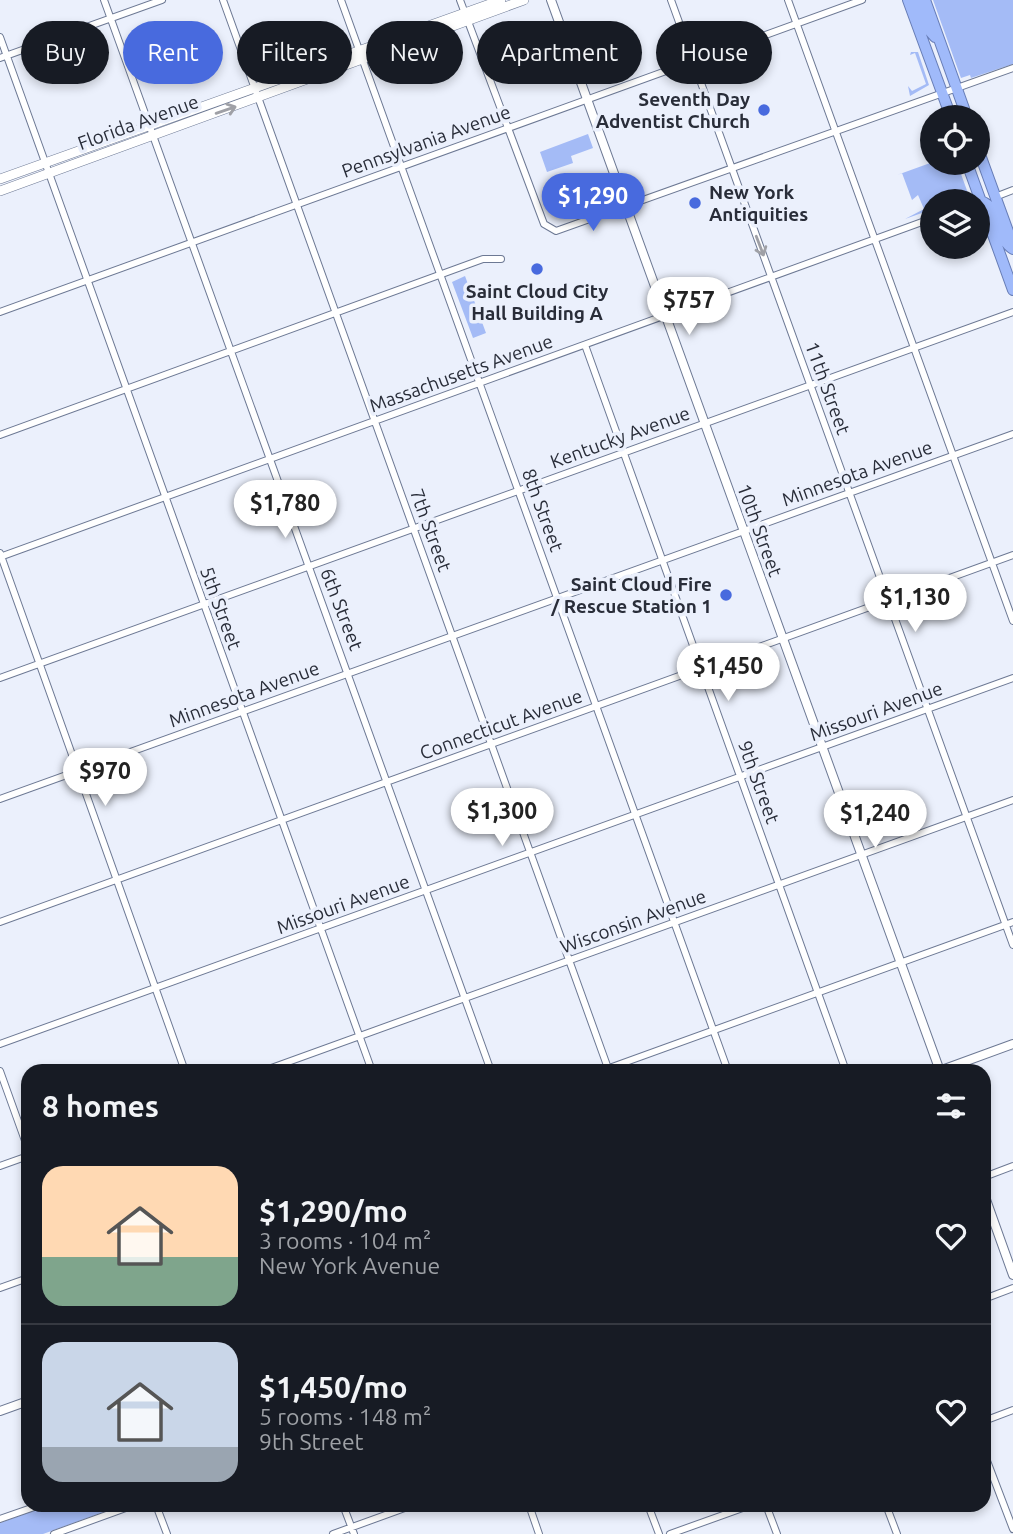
<!DOCTYPE html>
<meta charset="utf-8">
<style>
body{margin:0;font-family:Ubuntu,sans-serif;background:#242831;color:#f1f3f6;height:100vh;display:flex;flex-direction:column;font-size:26px;white-space:nowrap}
*{box-sizing:border-box;margin:0}
p{font-size:23px;color:#9ea1a6}
.icon{flex:none;width:38px;height:38px;fill:none;stroke:currentColor;stroke-width:2;stroke-linecap:round;stroke-linejoin:round}
.map{position:relative;flex:1;overflow:hidden}
.sheet{position:absolute;left:21px;top:1064px;width:970px;height:448px;display:flex;flex-direction:column;background:#171b24;border-radius:21px;box-shadow:0 4px 10px #0003}
.sheet>*{flex:none}
.guide{position:absolute;left:21px;top:21px;width:971px;height:63px;display:flex;gap:14px}
.fabs{position:absolute;left:920px;top:105px;display:grid;gap:14px}
.fabs a{display:grid;place-items:center;width:70px;height:70px;border-radius:50%;background:#171b24;box-shadow:0 4px 10px #0003;font-size:35px}
.price{position:absolute;translate:-50% -60px;padding:0 16px;border-radius:24px;background:#fff;color:#222;font-size:23px;line-height:46px;filter:drop-shadow(0 2px 4px #0008)}
.price::after{content:'';position:absolute;left:50%;top:42px;width:21px;height:16px;margin-left:-10px;background:inherit;clip-path:polygon(0 0,100% 0,50% 100%)}
.price.active{background:#486ade;color:#fff}
ul{padding:0;list-style:none}
li{display:flex;align-items:center;gap:21px;height:175px;padding:0 21px}
li+li{border-top:2px solid #363941}
li span{display:grid;place-items:center;flex:none;width:196px;height:140px;border-radius:21px;color:#555}
li>.icon{margin-inline-start:auto}
span .icon{width:84px;height:84px;fill:#fffc;stroke-width:1}
li b{font-size:30px}
h2{display:flex;justify-content:space-between;align-items:center;height:84px;padding:0 21px;font-size:30px}
.chip{padding:0 24px;border-radius:32px;background:#171b24;box-shadow:0 4px 10px #0003;font-size:24px;line-height:63px}
.chip.active{background:#486ade;color:#fff}
.map>svg:first-child{display:block}
.green{fill:#a4bbf6}
.lines{fill:none;stroke-linecap:round;stroke-linejoin:round}
.minor-casing{stroke:#6d7994;stroke-width:8}
.tertiary-casing{stroke:#6d7994;stroke-width:10}
.secondary-casing{stroke:#6d7994;stroke-width:10}
.trunk-casing{stroke:#677db6;stroke-width:12}
.minor{stroke:#fff;stroke-width:6}
.tertiary{stroke:#fff;stroke-width:8}
.secondary{stroke:#fff;stroke-width:9}
.trunk{stroke:#a0bafa;stroke-width:10}
.oneway{stroke:#9fa0a6}
.poi-dot{fill:#486ade;stroke:#ebf0fc;stroke-width:2.5}
.labels{text-anchor:middle;stroke-width:7;stroke-linejoin:round;paint-order:stroke}
.poi-label{font-size:19px;font-weight:bold;fill:#292d39;stroke:#ebf0fc;text-anchor:end}
.street-label{font-size:19px;fill:#292d39;stroke:#ebf0fc}
</style>
<div class="map">
<svg width="1013" height="1534" viewBox="0 0 1013 1534">
<rect width="100%" height="100%" fill="#ebf0fc"/>
<path class="green" d="M933 0H1013V64L971 78 970 75 961 78Z
M911 52H918L929 85 910 96 908 86 912 91 926 84 915 53 910 55Z
M588 134 593 148 571 156 573 163 547 172 540 152Z
M933 162 957 163 969 196 954 201H933V209L905 219 924 209 918 195 912 200 902 173 897 175Z
M465 276 486 333 473 338 452 282Z
M49 1505H123L43 1534H0V1523Z"/>
<g class="lines">
<g class="minor-casing">
<path id="minor" d="M104 0 491 1071
M223 0 609 1071
M341 0 728 1071
M460 0 544 224 556 231 1013 68
M671 0 1013 945
M788 0 1013 621
M0 37 372 1071
M0 58 162 0
M995 197 1013 190
M0 312 862 0
M585 345 846 1071
M0 435 483 259H501
M0 553 185 1071
M0 557 933 218
M0 678 1013 312
M0 799 1013 434
M0 922 1013 555
M0 1044 1013 678
M0 1071 28 1149
M263 1071 1013 800
M601 1071 1013 922
M0 1166 28 1156
M984 1177 1013 1166
M0 1288 28 1278
M984 1299 1013 1288
M984 1421 1013 1410
M984 1453 1013 1529
M156 1505 167 1534
M343 1505 354 1534
M529 1505 539 1534
M648 1505 659 1534
M766 1505 777 1534
M886 1505 897 1534
M0 1519 40 1505
M54 1534 134 1505
M333 1534 413 1505
M670 1534 751 1505"/>
</g>
<g class="tertiary-casing">
<path id="tertiary" d="M551 0 940 1071
M939 1071 1013 1044
M984 1194 1013 1275
M0 1411 28 1401"/>
</g>
<g class="secondary-casing">
<path id="secondary" d="M0 179 501 0
M0 191 524 0"/>
</g>
<g class="trunk-casing">
<path id="trunk" d="M908 0 951 117
M917 0 927 28 935 37
M925 0 967 117
M978 149 1013 245
M967 163 1013 290
M981 201C1002 209 995 238 1013 249"/>
</g>
<use href="#minor" class="minor"/>
<use href="#tertiary" class="tertiary"/>
<use href="#secondary" class="secondary"/>
<use href="#trunk" class="trunk"/>
</g>
<defs><path id="oneway-shaft" d="M-6 0H5M1.5-3L5.5 0L1.5 3" fill="none" stroke-width="1.6" stroke-linecap="round" stroke-linejoin="round" transform="scale(1.75)"/></defs>
<g class="oneway">
<use href="#oneway-shaft" transform="translate(226 110) rotate(-19)"/>
<use href="#oneway-shaft" transform="translate(760 246) rotate(69)"/>
</g>
<g class="poi-dot">
<circle cx="764" cy="110" r="7"/>
<circle cx="695" cy="203" r="7"/>
<circle cx="537" cy="269" r="7"/>
<circle cx="726" cy="595" r="7"/>
</g>
<g class="labels">
<g class="poi-label">
<text x="750" y="106">Seventh Day<tspan x="750" dy="22">Adventist Church</tspan></text>
<text x="709" y="199" text-anchor="start">New York<tspan x="709" dy="22">Antiquities</tspan></text>
<text x="537" y="298" text-anchor="middle">Saint Cloud City<tspan x="537" dy="22">Hall Building A</tspan></text>
<text x="712" y="591">Saint Cloud Fire<tspan x="712" dy="22">/ Rescue Station 1</tspan></text>
</g>
<g class="street-label">
<text transform="translate(138 122) rotate(-20)" y="7">Florida Avenue</text>
<text transform="translate(426 141) rotate(-20)" y="7">Pennsylvania Avenue</text>
<text transform="translate(461 373) rotate(-20)" y="7">Massachusetts Avenue</text>
<text transform="translate(828 388) rotate(70)" y="7">11th Street</text>
<text transform="translate(620 437) rotate(-20)" y="7">Kentucky Avenue</text>
<text transform="translate(857 473) rotate(-20)" y="7">Minnesota Avenue</text>
<text transform="translate(543 510) rotate(70)" y="7">8th Street</text>
<text transform="translate(431 530) rotate(70)" y="7">7th Street</text>
<text transform="translate(760 530) rotate(70)" y="7">10th Street</text>
<text transform="translate(221 608) rotate(70)" y="7">5th Street</text>
<text transform="translate(342 609) rotate(69)" y="7">6th Street</text>
<text transform="translate(244 694) rotate(-20)" y="7">Minnesota Avenue</text>
<text transform="translate(876 711) rotate(-20)" y="7">Missouri Avenue</text>
<text transform="translate(501 724) rotate(-20)" y="7">Connecticut Avenue</text>
<text transform="translate(759 782) rotate(70)" y="7">9th Street</text>
<text transform="translate(343 904) rotate(-20)" y="7">Missouri Avenue</text>
<text transform="translate(633 921) rotate(-20)" y="7">Wisconsin Avenue</text>
</g>
</g>
</svg>
<div class="fabs">
<a><svg class="icon" aria-label="locate" viewBox="0 0 24 24"><circle cx="12" cy="12" r="6"/><path d="M12 2v4M12 18v4M2 12h4M18 12h4"/></svg></a>
<a><svg class="icon" aria-label="layers" viewBox="0 0 24 24"><path d="M12 4l9 5-9 5-9-5zM3 14l9 5 9-5"/></svg></a>
</div>
<b class="price active" style="left:593px;top:233px">$1,290</b>
<b class="price" style="left:689px;top:337px">$757</b>
<b class="price" style="left:285px;top:540px">$1,780</b>
<b class="price" style="left:915px;top:634px">$1,130</b>
<b class="price" style="left:728px;top:703px">$1,450</b>
<b class="price" style="left:105px;top:808px">$970</b>
<b class="price" style="left:502px;top:848px">$1,300</b>
<b class="price" style="left:875px;top:850px">$1,240</b>
<div class="guide">
<a class="chip">Buy</a>
<a class="chip active">Rent</a>
<a class="chip">Filters</a>
<a class="chip">New</a>
<a class="chip">Apartment</a>
<a class="chip">House</a>
</div>
<section class="sheet">
<h2>8 homes<svg class="icon" aria-label="filters" viewBox="0 0 24 24"><path d="M4 7h16M4 17h16"/><circle cx="9" cy="7" r="2"/><circle cx="15" cy="17" r="2"/></svg></h2>
<ul>
<li><span style="background:linear-gradient(#ffd9b3 65%,#7fa58c 0)"><svg class="icon" aria-label="home" viewBox="0 0 24 24"><path d="M3 11l9-7 9 7M6 9v11h12V9"/></svg></span><div><b>$1,290/mo</b><p>3 rooms · 104 m²</p><p>New York Avenue</p></div><svg class="icon" aria-label="heart" viewBox="0 0 24 24"><path d="M12 20l-8-8c-3-5 5-10 8-4 3-6 11-1 8 4z"/></svg></li>
<li><span style="background:linear-gradient(#c9d6e8 75%,#9aa5b1 0)"><svg class="icon" aria-label="home" viewBox="0 0 24 24"><path d="M3 11l9-7 9 7M6 9v11h12V9"/></svg></span><div><b>$1,450/mo</b><p>5 rooms · 148 m²</p><p>9th Street</p></div><svg class="icon" aria-label="heart" viewBox="0 0 24 24"><path d="M12 20l-8-8c-3-5 5-10 8-4 3-6 11-1 8 4z"/></svg></li>
</ul>
</section>
</div>
